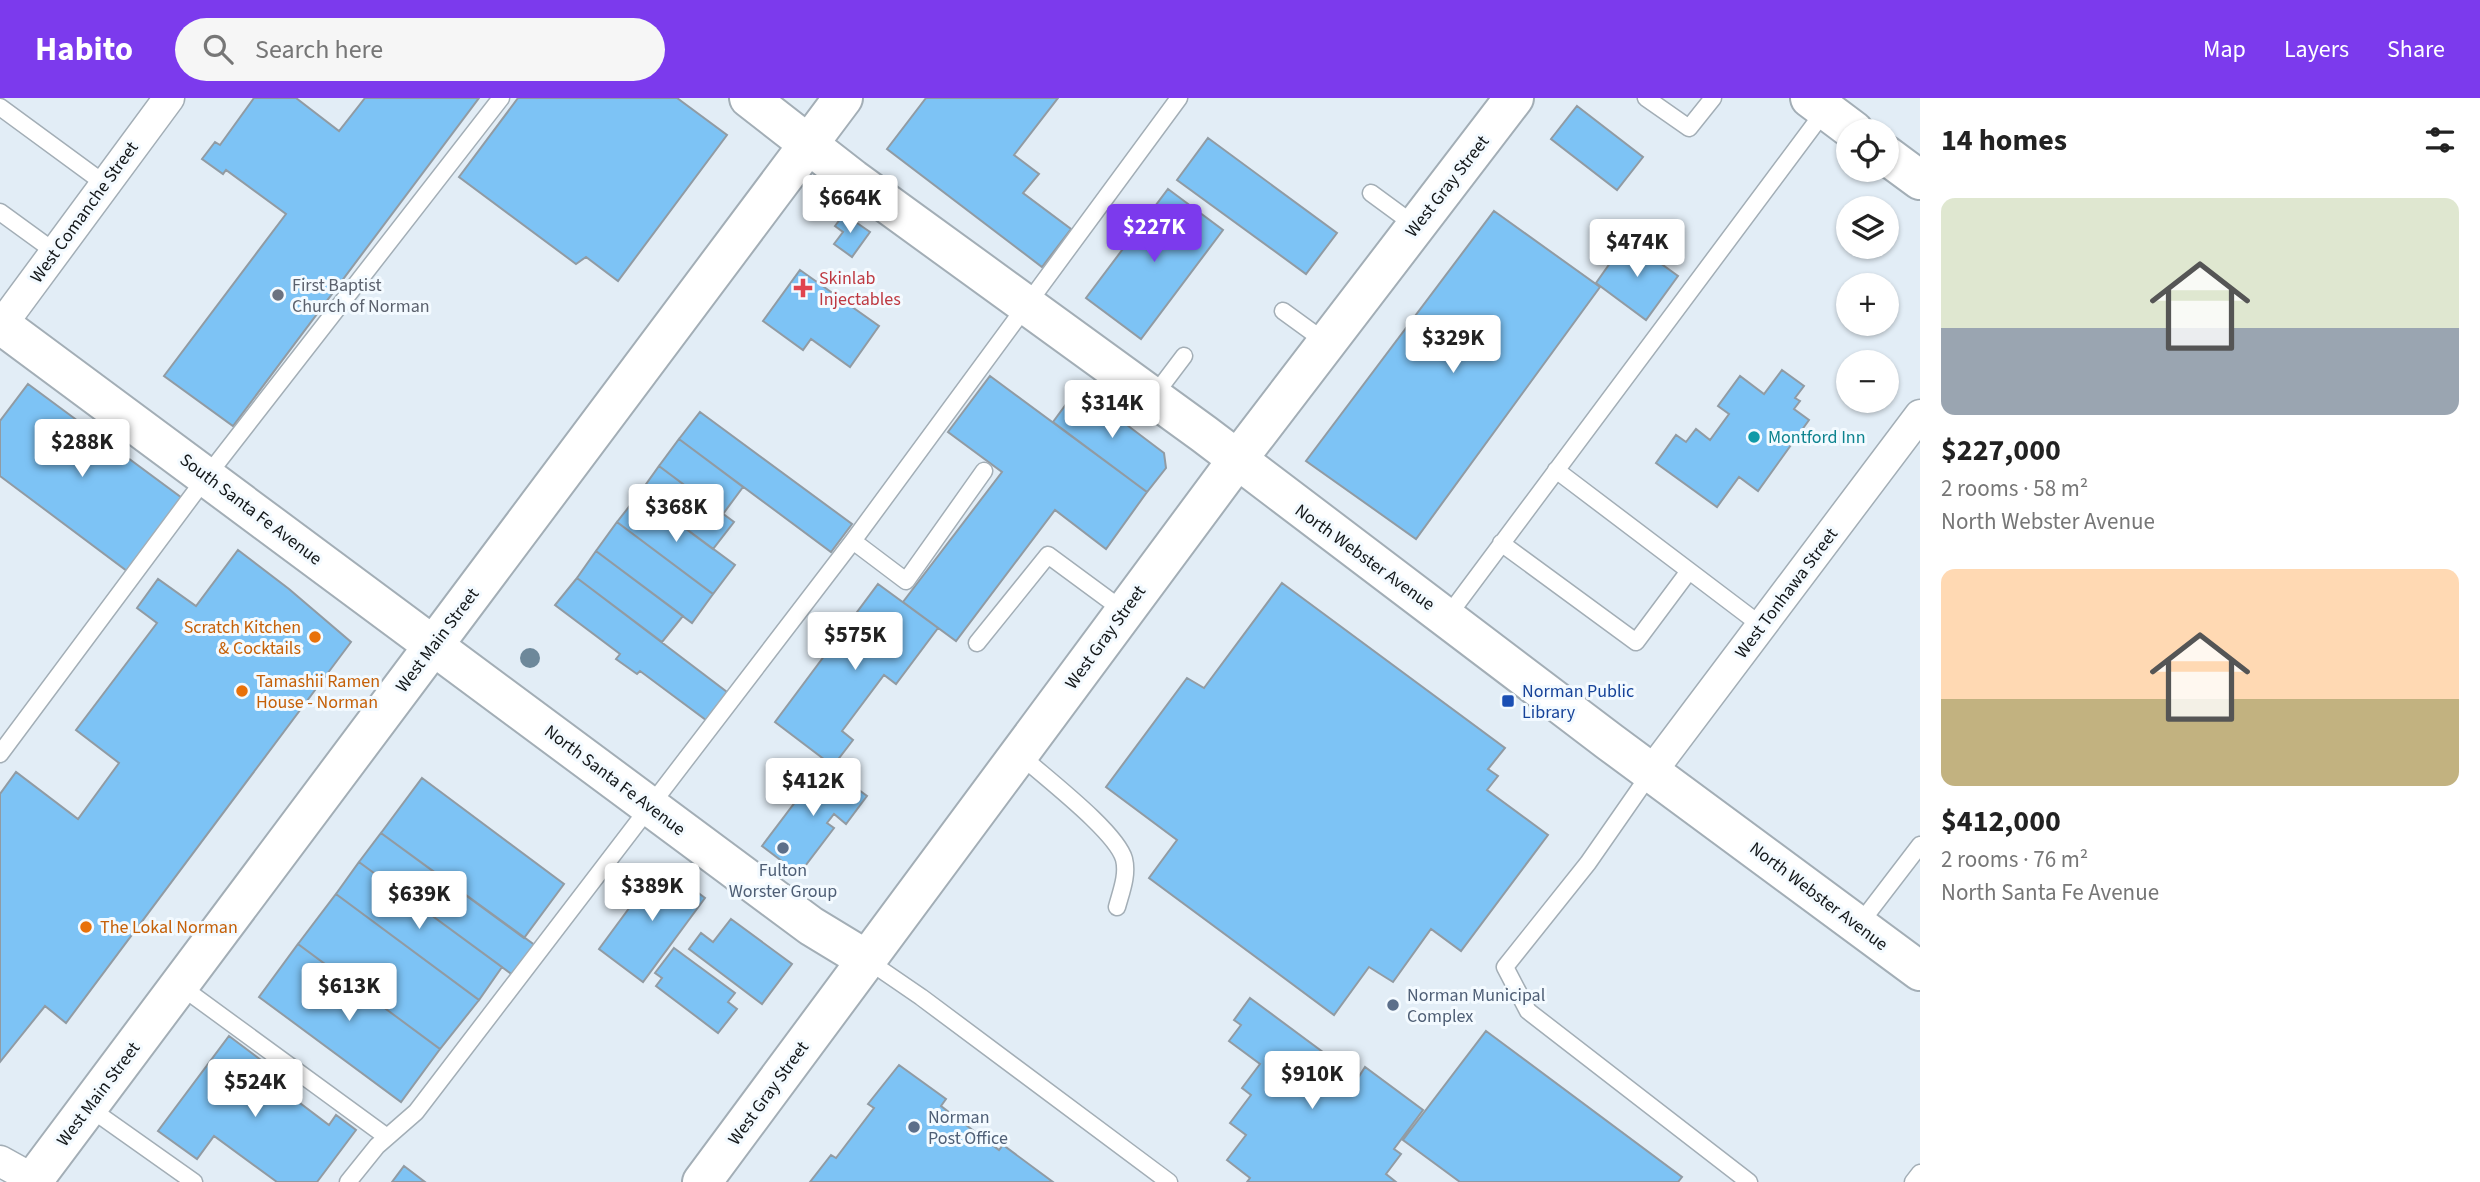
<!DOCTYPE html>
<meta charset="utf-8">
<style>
body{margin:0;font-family:"Source Sans 3",sans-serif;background:#f6f6f6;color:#222;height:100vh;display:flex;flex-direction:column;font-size:26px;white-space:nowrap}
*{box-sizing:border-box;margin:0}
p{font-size:23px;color:#767676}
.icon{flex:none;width:38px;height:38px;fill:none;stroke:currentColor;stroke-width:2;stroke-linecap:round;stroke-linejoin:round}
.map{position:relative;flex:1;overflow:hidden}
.side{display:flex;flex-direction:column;background:#fff;width:560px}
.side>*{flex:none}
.tools{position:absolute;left:1836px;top:21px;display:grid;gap:14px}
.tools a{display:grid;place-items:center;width:63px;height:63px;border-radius:50%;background:#fff;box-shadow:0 2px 5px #0004;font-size:35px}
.price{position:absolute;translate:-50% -60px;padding:0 16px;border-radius:7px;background:#fff;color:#222;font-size:23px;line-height:46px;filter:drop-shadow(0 2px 4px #0008)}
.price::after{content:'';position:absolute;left:50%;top:42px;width:21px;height:16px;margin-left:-10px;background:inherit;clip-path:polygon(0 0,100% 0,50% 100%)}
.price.on{background:#7c3aed;color:#fff}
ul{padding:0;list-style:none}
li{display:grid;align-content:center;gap:14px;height:371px;padding:0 21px}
li span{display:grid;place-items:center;height:217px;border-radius:14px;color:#555}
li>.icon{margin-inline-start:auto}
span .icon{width:126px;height:126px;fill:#fffc;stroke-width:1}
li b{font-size:30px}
h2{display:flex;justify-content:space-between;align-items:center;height:84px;padding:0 21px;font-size:30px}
header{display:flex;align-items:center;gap:42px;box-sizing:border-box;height:98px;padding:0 35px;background:#7c3aed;color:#fff}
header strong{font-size:33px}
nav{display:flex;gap:38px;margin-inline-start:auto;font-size:24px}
.search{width:490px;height:63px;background:#f6f6f6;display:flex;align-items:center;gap:18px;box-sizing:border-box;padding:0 24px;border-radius:38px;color:#767676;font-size:26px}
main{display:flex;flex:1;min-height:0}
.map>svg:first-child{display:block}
.building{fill:#7dc3f5;stroke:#919ba3;stroke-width:2}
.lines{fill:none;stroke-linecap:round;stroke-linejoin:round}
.lane-casing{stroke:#a3aeb6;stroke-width:19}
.street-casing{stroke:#a3aeb6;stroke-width:33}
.secondary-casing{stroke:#a3aeb6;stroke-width:42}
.lane{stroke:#fff;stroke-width:16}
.street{stroke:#fff;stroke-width:30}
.secondary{stroke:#fff;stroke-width:38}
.tree{fill:#6d889a}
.health-dot{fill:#e0444e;stroke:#f3faff;stroke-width:2.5}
.worship-dot{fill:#6b7280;stroke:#f3faff;stroke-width:2.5}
.culture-dot{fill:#0f9aa8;stroke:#f3faff;stroke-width:2.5}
.food-dot{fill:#e8710a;stroke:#f3faff;stroke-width:2.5}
.transit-dot{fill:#1a4fb4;stroke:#f3faff;stroke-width:2.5}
.service-dot{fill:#5c6f8a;stroke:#f3faff;stroke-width:2.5}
.labels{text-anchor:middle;stroke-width:6;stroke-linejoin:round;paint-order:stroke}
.street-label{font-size:18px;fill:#131719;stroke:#f3faff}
.health-label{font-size:18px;fill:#be3a42;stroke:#f3faff;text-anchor:start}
.worship-label{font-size:18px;fill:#5b616d;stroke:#f3faff;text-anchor:start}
.culture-label{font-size:18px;fill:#0d838f;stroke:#f3faff;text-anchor:start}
.food-label{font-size:18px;fill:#c56008;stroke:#f3faff;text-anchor:start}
.transit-label{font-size:18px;fill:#164399;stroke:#f3faff;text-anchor:start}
.service-label{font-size:18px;fill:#4e5e75;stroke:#f3faff;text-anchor:start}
</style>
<header>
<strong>Habito</strong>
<div class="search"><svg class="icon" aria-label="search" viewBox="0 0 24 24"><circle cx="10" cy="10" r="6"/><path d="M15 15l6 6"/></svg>Search here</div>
<nav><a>Map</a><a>Layers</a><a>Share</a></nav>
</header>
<main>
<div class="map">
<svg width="1920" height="1084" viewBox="0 0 1920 1084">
<rect width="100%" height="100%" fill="#e2edf6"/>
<path class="building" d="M254 0H296L339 33 365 0H479L233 328 164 278 286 116 226 72 223 76 202 61 215 44 220 47Z
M518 0H677L727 37 618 183 586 159 576 166 459 79Z
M926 0H1058L1014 57 1039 76 1023 95 1071 131 1042 169 887 51Z
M1577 8 1643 59 1617 92 1551 41Z
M1208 40 1337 135 1306 176 1177 82Z
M1168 91 1223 132 1141 241 1086 200Z
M1494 113 1600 189 1416 441 1306 363Z
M844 116 870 134 852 159 834 146 843 134 835 128Z
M1627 141 1678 178 1646 222 1596 185Z
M800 172 879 228 850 269 811 241 803 252 763 223Z
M1782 272 1804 288 1795 300 1800 303 1794 311 1809 322 1758 393 1739 379 1717 409 1656 365 1676 337 1686 344 1696 331 1710 342 1729 316 1718 308 1740 278 1764 296Z
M990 278 1147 394 1106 451 1055 412 956 543 903 504 1002 374 948 334Z
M28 286 182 400 127 473 0 378V323Z
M1078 290 1164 355 1166 370 1147 394 1053 324Z
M700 314 852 426 831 454 679 341Z
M679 341 743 389 723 416 659 368Z
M659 368 734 424 713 451 639 396Z
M639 396 735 467 713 496 617 424Z
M617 424 713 496 692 525 596 453Z
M238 452 289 491 351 544 66 925 45 908 0 964V696L16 674 78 721 119 665 76 632 157 525 137 510 158 481 196 508Z
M596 453 683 518 662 544 577 480Z
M577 480 727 594 706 622 640 573 637 576 616 561 620 556 555 507Z
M1282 485 1505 650 1488 671 1498 678 1487 692 1548 737 1461 853 1431 831 1393 884 1369 869 1334 917 1149 780 1177 742 1106 689 1187 580 1204 590Z
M878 486 938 530 896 586 884 577 842 633 853 642 833 668 775 624Z
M824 666 867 698 846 726 834 716 827 725 834 730 799 776 762 748Z
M422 680 564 786 524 840 381 735Z
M381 735 536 848 514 878 359 764Z
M359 764 502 869 479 902 336 796Z
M661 767 705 800 643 884 599 851Z
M336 796 479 902 440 951 298 846Z
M731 821 792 866 762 906 689 851 701 835 713 844Z
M298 846 440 951 401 1004 259 899Z
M674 850 735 895 728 904 737 911 718 935 656 888 662 880 655 875Z
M1250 900 1358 980 1365 969 1423 1012 1394 1051 1401 1056 1386 1076 1396 1084H1247L1250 1080 1227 1062 1246 1037 1230 1025 1251 997 1242 990 1260 966 1229 943 1241 927 1234 922Z
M1486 933 1682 1079 1678 1084H1460L1403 1042Z
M229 938 298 990 292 999 329 1027 336 1017 356 1032 317 1084H277L214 1038 197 1061 158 1033Z
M899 967 946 1001 941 1008 999 1052 1003 1047 1053 1084H810L831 1057 836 1060 874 1010 868 1006Z
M404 1068 425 1084H392Z"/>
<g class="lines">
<g class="lane-casing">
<path id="lane" d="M1646 0 1689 30 1713 0
M0 9 105 86
M1371 95 1416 128
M0 114 55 154
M1283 213 1327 245
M1153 299 1184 258
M1556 372 1762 528
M853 443 906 483 984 373
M1501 445 1636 544 1689 473
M1447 519 1826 11
M977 545 1048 457 1124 513
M0 656 207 378 501 0
M1019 656C1043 678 1116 733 1124 761 1128 777 1121 794 1117 809
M1652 673 1588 765 1505 869 1528 913 1749 1084
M1858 828 1920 747
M867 862 921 899 1169 1084
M179 887 387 1039
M88 1009 194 1084
M348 1084 377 1048 416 1014 853 443 1179 0
M1913 1084 1920 1075"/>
</g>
<g class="street-casing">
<path id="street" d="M0 229 169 0
M1652 673 1920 317
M0 1063 38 1084"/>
</g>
<g class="secondary-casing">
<path id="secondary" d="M749 0 853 81 1204 336 1610 644 1920 873
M1810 0 1854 33
M1886 57 1920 82
M0 226 811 828 867 862
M32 1084 843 0
M702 1084 1237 362 1514 0"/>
</g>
<use href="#lane" class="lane"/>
<use href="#street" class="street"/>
<use href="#secondary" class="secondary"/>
</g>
<circle class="tree" cx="530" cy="560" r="10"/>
<path class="health-dot" d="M799.5 179.5h7v7h7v7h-7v7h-7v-7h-7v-7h7z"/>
<circle class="worship-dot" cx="278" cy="197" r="7"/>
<circle class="culture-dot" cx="1754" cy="339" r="7"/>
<g class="food-dot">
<circle cx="315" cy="539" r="7"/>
<circle cx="242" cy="593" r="7"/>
<circle cx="86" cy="829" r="7"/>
</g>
<rect class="transit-dot" x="1501" y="596" width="14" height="14" rx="3.5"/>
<g class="service-dot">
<circle cx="783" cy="750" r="7"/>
<circle cx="1393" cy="907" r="7"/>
<circle cx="914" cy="1029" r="7"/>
</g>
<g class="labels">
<g class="street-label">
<text transform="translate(1447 88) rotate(-52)" y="6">West Gray Street</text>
<text transform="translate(84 114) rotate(-54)" y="6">West Comanche Street</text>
<text transform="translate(251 411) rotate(37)" y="6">South Santa Fe Avenue</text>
<text transform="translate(1365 459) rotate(36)" y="6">North Webster Avenue</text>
<text transform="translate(1786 495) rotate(-53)" y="6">West Tonhawa Street</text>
<text transform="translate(1105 539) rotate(-54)" y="6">West Gray Street</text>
<text transform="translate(437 542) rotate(-53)" y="6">West Main Street</text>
<text transform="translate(615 682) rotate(37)" y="6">North Santa Fe Avenue</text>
<text transform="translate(1819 798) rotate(37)" y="6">North Webster Avenue</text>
<text transform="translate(768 995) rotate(-54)" y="6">West Gray Street</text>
<text transform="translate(98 996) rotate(-53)" y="6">West Main Street</text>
</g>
<g class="health-label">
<text x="819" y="186">Skinlab<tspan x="819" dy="21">Injectables</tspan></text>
</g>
<g class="worship-label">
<text x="292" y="193">First Baptist<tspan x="292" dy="21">Church of Norman</tspan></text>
</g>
<g class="culture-label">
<text x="1768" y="345">Montford Inn</text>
</g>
<g class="food-label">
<text x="301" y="535" text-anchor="end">Scratch Kitchen<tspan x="301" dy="21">&amp; Cocktails</tspan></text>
<text x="256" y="589">Tamashii Ramen<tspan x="256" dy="21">House - Norman</tspan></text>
<text x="100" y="835">The Lokal Norman</text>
</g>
<g class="transit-label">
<text x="1522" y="599">Norman Public<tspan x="1522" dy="21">Library</tspan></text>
</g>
<g class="service-label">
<text x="783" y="778" text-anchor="middle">Fulton<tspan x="783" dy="21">Worster Group</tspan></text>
<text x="1407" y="903">Norman Municipal<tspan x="1407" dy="21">Complex</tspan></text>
<text x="928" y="1025">Norman<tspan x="928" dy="21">Post Office</tspan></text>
</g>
</g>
</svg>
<div class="tools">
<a><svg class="icon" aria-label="locate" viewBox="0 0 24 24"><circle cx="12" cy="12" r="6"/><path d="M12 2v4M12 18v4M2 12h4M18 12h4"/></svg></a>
<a><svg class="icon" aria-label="layers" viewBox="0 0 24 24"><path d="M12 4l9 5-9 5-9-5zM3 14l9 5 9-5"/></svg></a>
<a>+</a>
<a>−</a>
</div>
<b class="price" style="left:850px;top:137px">$664K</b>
<b class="price on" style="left:1154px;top:166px">$227K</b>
<b class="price" style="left:1637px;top:181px">$474K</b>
<b class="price" style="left:1453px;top:277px">$329K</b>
<b class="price" style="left:1112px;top:342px">$314K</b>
<b class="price" style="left:82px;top:381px">$288K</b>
<b class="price" style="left:676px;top:446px">$368K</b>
<b class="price" style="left:855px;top:574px">$575K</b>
<b class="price" style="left:813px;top:720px">$412K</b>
<b class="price" style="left:652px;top:825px">$389K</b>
<b class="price" style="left:419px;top:833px">$639K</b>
<b class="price" style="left:349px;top:925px">$613K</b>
<b class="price" style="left:1312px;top:1013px">$910K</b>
<b class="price" style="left:255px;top:1021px">$524K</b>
</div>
<section class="side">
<h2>14 homes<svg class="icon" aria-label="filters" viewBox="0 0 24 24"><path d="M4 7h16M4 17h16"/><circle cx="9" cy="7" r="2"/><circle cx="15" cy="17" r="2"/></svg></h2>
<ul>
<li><span style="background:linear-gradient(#dfe7d0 60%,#9aa5b1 0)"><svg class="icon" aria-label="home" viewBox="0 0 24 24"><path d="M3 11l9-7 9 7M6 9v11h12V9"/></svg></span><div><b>$227,000</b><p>2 rooms · 58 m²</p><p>North Webster Avenue</p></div></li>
<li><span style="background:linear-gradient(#ffd9b3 60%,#c2b280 0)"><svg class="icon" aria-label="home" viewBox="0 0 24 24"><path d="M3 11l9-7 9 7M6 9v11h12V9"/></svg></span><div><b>$412,000</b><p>2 rooms · 76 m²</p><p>North Santa Fe Avenue</p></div></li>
</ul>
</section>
</main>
